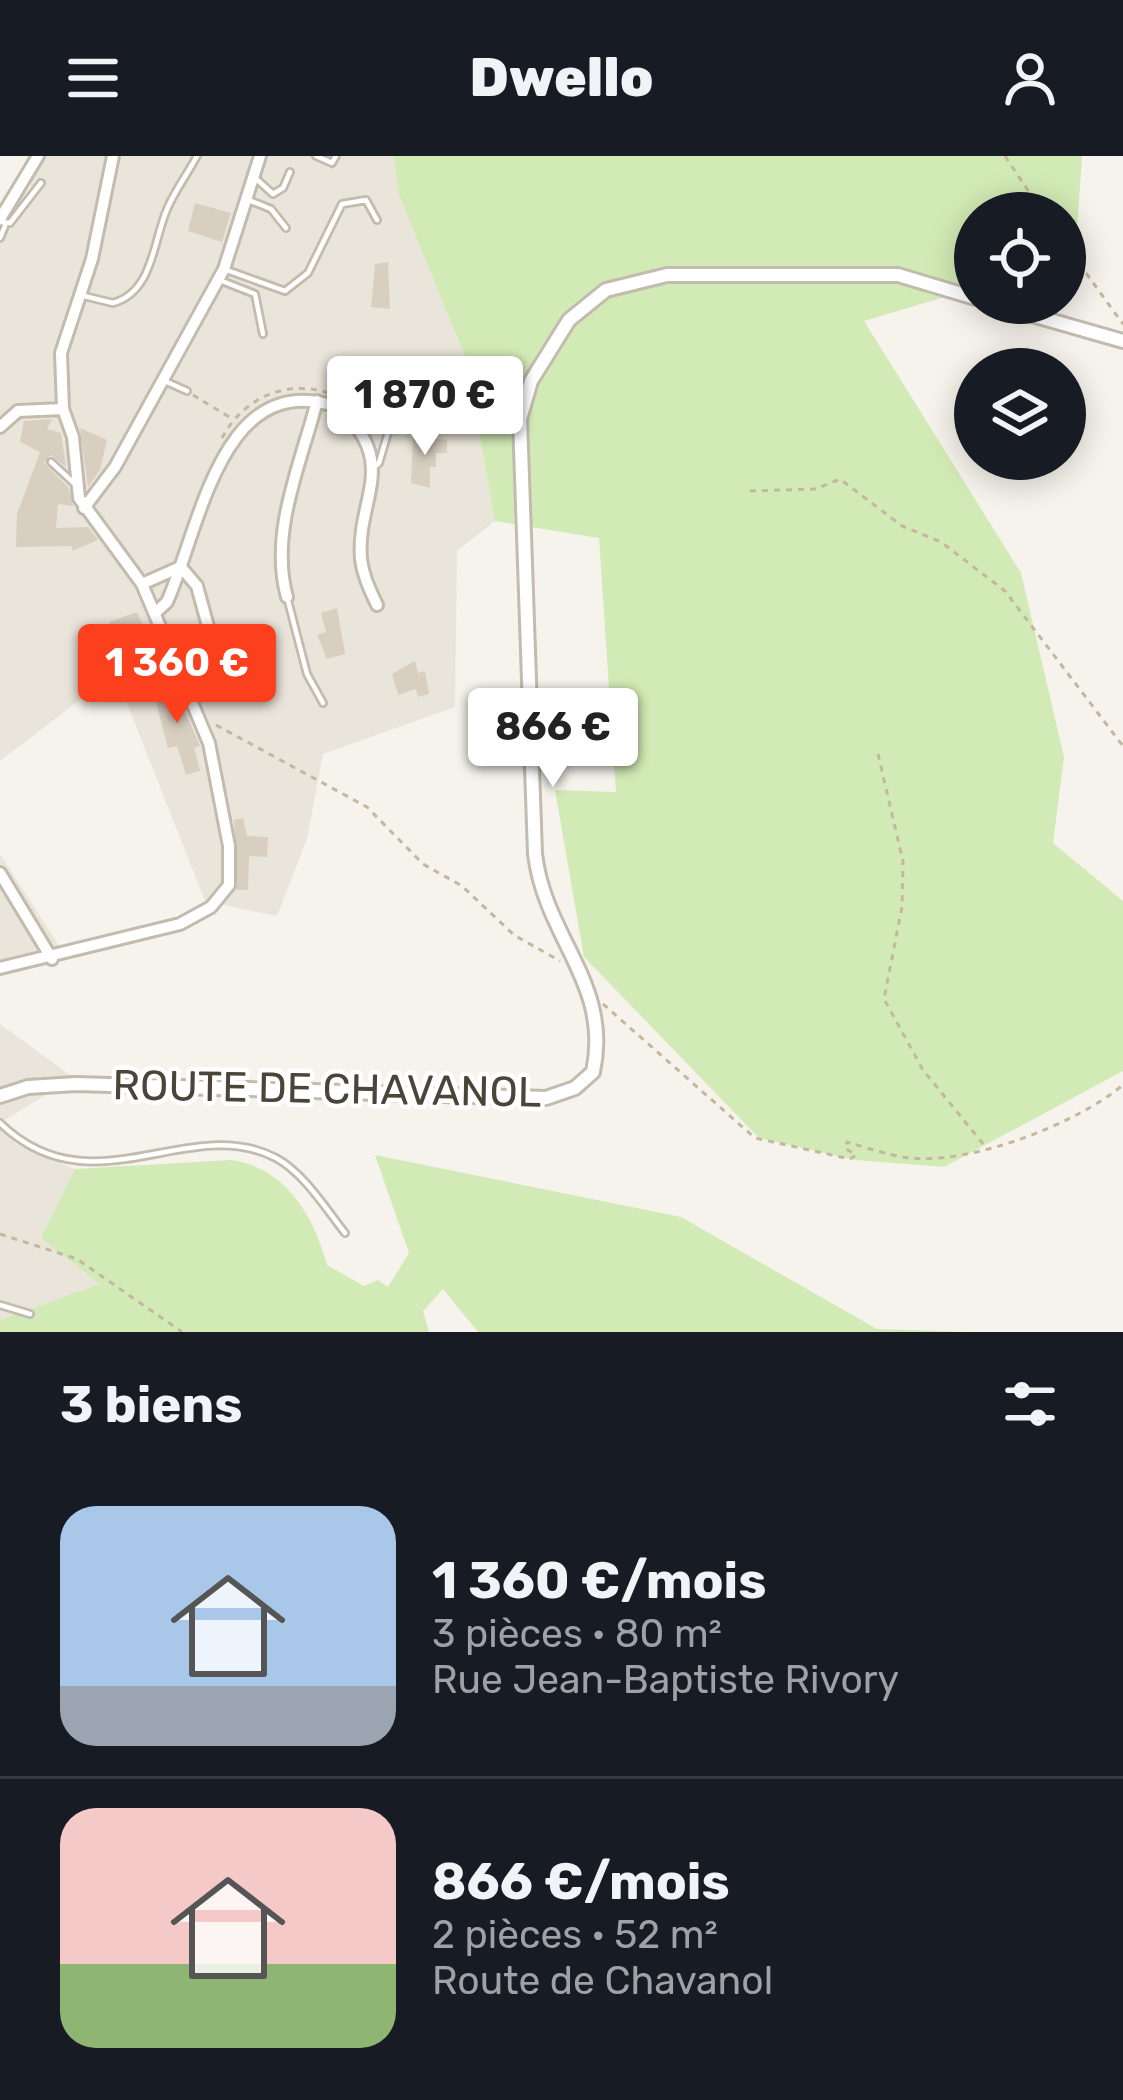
<!DOCTYPE html>
<html lang="fr">
<meta charset="utf-8">
<style>
body{margin:0;font-family:Rubik,sans-serif;background:#20242c;color:#f1f3f6;height:100vh;display:flex;flex-direction:column;font-size:45px;white-space:nowrap}
*{box-sizing:border-box;margin:0}
p{font-size:39px;color:#9ea1a6}
.icon{flex:none;width:66px;height:66px;fill:none;stroke:currentColor;stroke-width:2;stroke-linecap:round;stroke-linejoin:round}
.map{position:relative;height:1176px;overflow:hidden}
.sheet{display:flex;flex-direction:column;background:#171b24;flex:1}
.sheet>*{flex:none}
.tools{position:absolute;left:954px;top:36px;display:grid;gap:24px}
.tools a{display:grid;place-items:center;width:132px;height:132px;border-radius:50%;background:#171b24;box-shadow:0 6px 30px #0003;font-size:60px}
.price{position:absolute;translate:-50% -102px;padding:0 27px;border-radius:12px;background:#fff;color:#222;font-size:39px;line-height:78px;filter:drop-shadow(0 3px 6px #0008)}
.price::after{content:'';position:absolute;left:50%;top:72px;width:36px;height:27px;margin-left:-18px;background:inherit;clip-path:polygon(0 0,100% 0,50% 100%)}
.price.active{background:#fc3f1d;color:#fff}
ul{padding:0;list-style:none}
li{display:flex;align-items:center;gap:36px;height:300px;padding:0 60px}
li+li{border-top:3px solid #363941}
li span{display:grid;place-items:center;flex:none;width:336px;height:240px;border-radius:36px;color:#555}
li>.icon{margin-inline-start:auto}
span .icon{width:144px;height:144px;fill:#fffc;stroke-width:1}
li b{font-size:51px}
h2{display:flex;justify-content:space-between;align-items:center;height:144px;padding:0 60px;font-size:51px}
header{display:flex;justify-content:space-between;align-items:center;height:156px;padding:0 60px;background:#171b24;font-size:54px;font-weight:800}
.map>svg:first-child{display:block}
.residential{fill:#eae5da}
.green{fill:#d2eab5}
.building{fill:#d8cfc1}
.lines{fill:none;stroke-linecap:round;stroke-linejoin:round}
.service-casing{stroke:#c2bbae;stroke-width:10}
.minor-casing{stroke:#c2bbae;stroke-width:16}
.tertiary-casing{stroke:#c2bbae;stroke-width:18}
.path{stroke:#c4b79f;stroke-width:3;stroke-dasharray:6 6;stroke-linecap:butt}
.service{stroke:#fff;stroke-width:4.5}
.minor{stroke:#fff;stroke-width:10}
.tertiary{stroke:#fff;stroke-width:12}
.labels{text-anchor:middle;stroke-width:9;stroke-linejoin:round;paint-order:stroke}
.street-label{font-size:42px;fill:#4b4439;stroke:#fff}
</style>
<header><svg class="icon" aria-label="menu" viewBox="0 0 24 24"><path d="M4 6h16M4 12h16M4 18h16"/></svg>Dwello<svg class="icon" aria-label="person" viewBox="0 0 24 24"><circle cx="12" cy="8" r="4"/><path d="M4 21q1-7 8-7t8 7"/></svg></header>
<div class="map">
<svg width="1123" height="1176" viewBox="0 0 1123 1176">
<rect width="100%" height="100%" fill="#f6f3ec"/>
<path class="residential" d="M44 0H394L398 37 466 203 495 365 457 395 455 551 323 598 307 683 277 760 205 745 115 517 0 605V72L29 33Z
M0 698 63 796 0 811Z
M0 868 74 922 3 965 16 988 75 1013 101 1128 0 1164Z"/>
<path class="green" d="M394 0H1082L1075 103 1065 105V57H975V132L864 165 1021 417 1064 601 1053 687 1123 745V915L944 1011 855 1004 759 982 584 801 555 634 616 636 599 382 495 365 466 203 398 37Z
M375 999 681 1061 877 1173 968 1176H478L443 1133 423 1155 429 1176H0V1164L100 1128 41 1082 75 1013 231 1004C284 1011 314 1059 327 1109L364 1130 378 1124 388 1131 409 1097Z"/>
<path class="building" d="M195 47 231 57 222 86 188 75Z
M388 106 390 153 371 151 375 108Z
M52 263 47 273 61 277 66 311 51 299 44 307 68 331 73 350 58 348 56 372 88 371 98 384 72 395V390L16 391 17 358 40 296 20 286 24 265Z
M80 272 107 284 100 314 88 331Z
M413 279 447 284V297H436V311H430V332L411 327Z
M337 452 345 498 327 503 317 479 326 476 321 457Z
M137 456 148 481 130 487 135 495 125 501 109 466Z
M415 505 418 517 425 515 429 538 418 541 416 533 398 539 392 518Z
M173 526 200 590 194 592 200 615 186 619 177 590 168 592 153 534Z
M243 662 247 680 268 681 267 701 249 700 248 734H237L234 664Z"/>
<g class="lines">
<g class="service-casing">
<path id="service" d="M316 0 332 7 336 0
M253 20 273 38 283 32 290 16
M246 43 271 53 286 72
M0 66 10 67 41 27
M0 82 5 70
M224 113 285 135 308 117 342 48 366 44 377 64
M222 125 255 138 263 178
M80 139 113 147C154 136 153 83 168 51 176 33 188 17 197 0
M167 226 187 235
M51 306 76 329
M372 313 379 307 404 222 414 219 424 226
M287 441 307 518 323 547
M0 967C92 1056 189 956 276 1002 304 1017 326 1053 345 1077
M0 1149 30 1158"/>
</g>
<g class="minor-casing">
<path id="minor" d="M0 63 38 0
M0 271 18 255 63 253
M84 352 115 311 224 113 260 0
M180 410 197 430 224 529
M142 428 178 412
M287 441C269 377 301 307 317 245
M155 457 167 446C201 370 221 211 338 251 401 308 356 342 361 403 363 420 370 434 377 449
M0 717 52 803
M0 812 180 768 211 751 229 729V690L209 587 142 428 79 342 73 281 63 253 61 197 92 103 113 0"/>
</g>
<g class="tertiary-casing">
<path id="tertiary" d="M990 147 1123 185
M0 940 28 931 76 928 546 942 575 932 593 916C612 828 545 782 535 698L520 263 531 225 569 164 606 134 667 119H898L975 142"/>
</g>
<path class="path" d="M1005 0 1043 57
M1065 88 1123 168
M193 239 231 262
M222 282C243 242 286 223 329 237
M750 335 816 333 840 323 902 370 941 386 1005 435 1123 590
M216 569 367 651 423 708 462 730 514 779 560 805
M878 598 903 705 902 751 884 843 923 914 984 989
M603 848 755 982 850 1003 856 999 845 992 847 986C868 992 890 1000 911 1002 973 1008 1076 968 1123 929
M0 1078 77 1103 182 1176"/>
<use href="#service" class="service"/>
<use href="#minor" class="minor"/>
<use href="#tertiary" class="tertiary"/>
</g>
<g class="labels">
<g class="street-label">
<text transform="translate(327 932) rotate(1)" y="15">ROUTE DE CHAVANOL</text>
</g>
</g>
</svg>
<div class="tools">
<a><svg class="icon" aria-label="locate" viewBox="0 0 24 24"><circle cx="12" cy="12" r="6"/><path d="M12 2v4M12 18v4M2 12h4M18 12h4"/></svg></a>
<a><svg class="icon" aria-label="layers" viewBox="0 0 24 24"><path d="M12 4l9 5-9 5-9-5zM3 14l9 5 9-5"/></svg></a>
</div>
<b class="price" style="left:425px;top:302px">1 870 €</b>
<b class="price active" style="left:177px;top:570px">1 360 €</b>
<b class="price" style="left:553px;top:634px">866 €</b>
</div>
<section class="sheet">
<h2>3 biens<svg class="icon" aria-label="filters" viewBox="0 0 24 24"><path d="M4 7h16M4 17h16"/><circle cx="9" cy="7" r="2"/><circle cx="15" cy="17" r="2"/></svg></h2>
<ul>
<li><span style="background:linear-gradient(#a9c7e8 75%,#9aa5b1 0)"><svg class="icon" aria-label="home" viewBox="0 0 24 24"><path d="M3 11l9-7 9 7M6 9v11h12V9"/></svg></span><div><b>1 360 €/mois</b><p>3 pièces · 80 m²</p><p>Rue Jean-Baptiste Rivory</p></div></li>
<li><span style="background:linear-gradient(#f6c9c9 65%,#8fb573 0)"><svg class="icon" aria-label="home" viewBox="0 0 24 24"><path d="M3 11l9-7 9 7M6 9v11h12V9"/></svg></span><div><b>866 €/mois</b><p>2 pièces · 52 m²</p><p>Route de Chavanol</p></div></li>
</ul>
</section>
